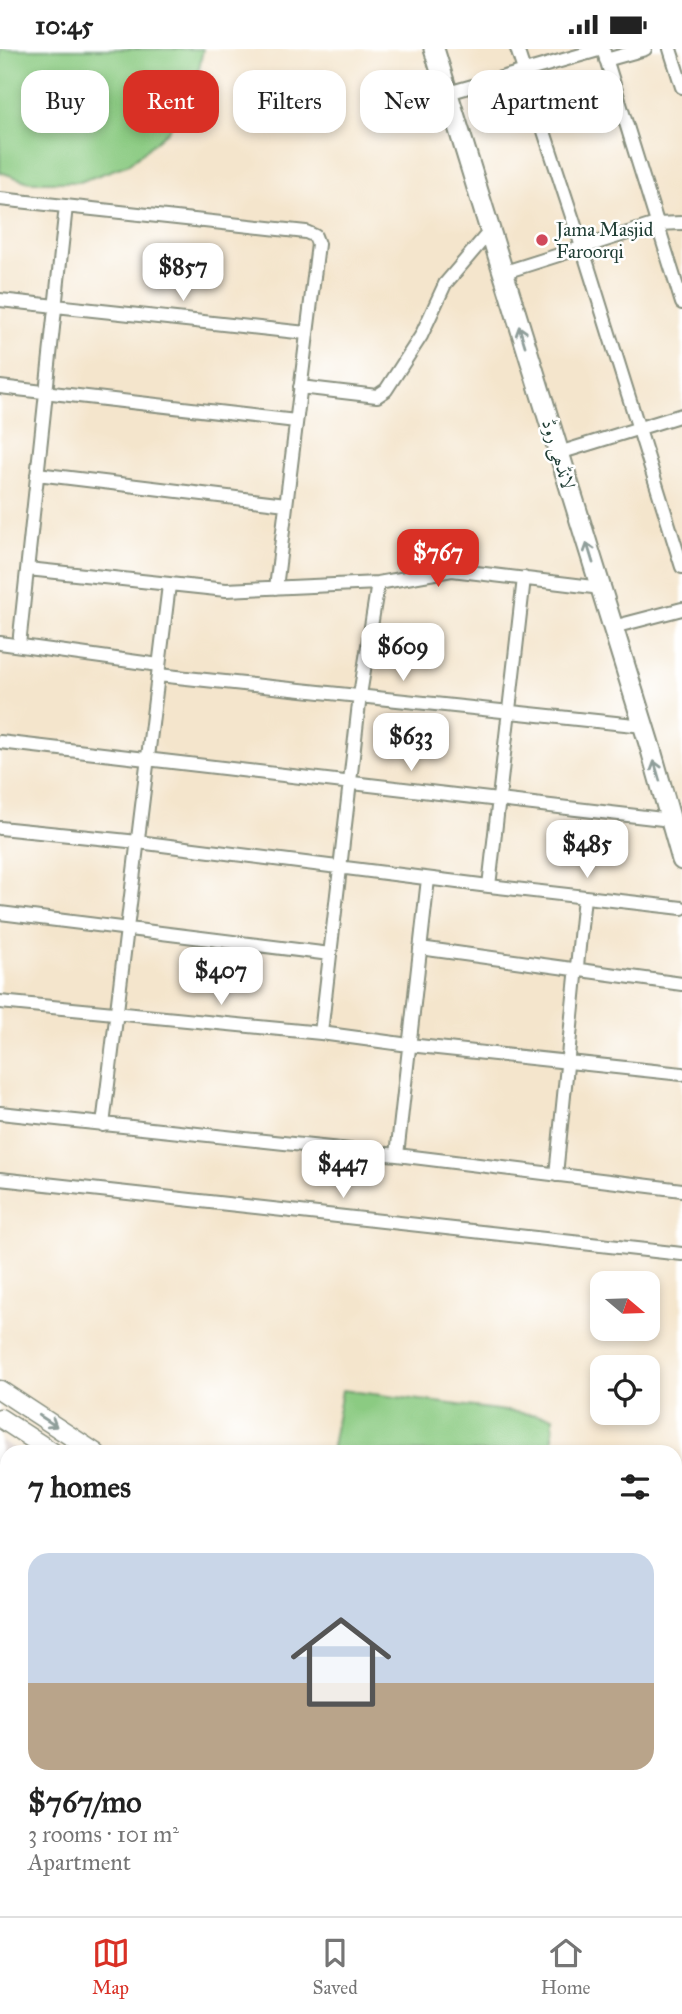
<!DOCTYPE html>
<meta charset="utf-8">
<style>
body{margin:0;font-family:"IM FELL Great Primer",Amiri,serif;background:#f2f2f2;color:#222;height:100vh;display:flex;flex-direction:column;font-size:26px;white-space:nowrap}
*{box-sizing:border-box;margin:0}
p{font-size:23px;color:#767676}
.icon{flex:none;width:38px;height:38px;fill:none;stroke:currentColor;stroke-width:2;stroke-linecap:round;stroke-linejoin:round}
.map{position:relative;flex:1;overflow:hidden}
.details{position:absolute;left:0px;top:1396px;width:682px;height:471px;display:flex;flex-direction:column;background:#fff;border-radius:21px 21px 0 0;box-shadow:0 4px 10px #0003}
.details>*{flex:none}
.banner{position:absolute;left:21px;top:21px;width:640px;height:63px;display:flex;gap:14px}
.needle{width:46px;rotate:109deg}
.controls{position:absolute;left:590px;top:1222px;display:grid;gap:14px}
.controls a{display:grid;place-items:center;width:70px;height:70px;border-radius:14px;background:#fff;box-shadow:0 4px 10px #0003;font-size:35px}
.price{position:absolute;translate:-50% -60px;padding:0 16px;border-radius:14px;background:#fff;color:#222;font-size:23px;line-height:46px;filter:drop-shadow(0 2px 4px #0008)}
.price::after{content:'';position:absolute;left:50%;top:42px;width:21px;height:16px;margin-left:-10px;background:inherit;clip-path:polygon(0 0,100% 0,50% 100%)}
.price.selected{background:#d93025;color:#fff}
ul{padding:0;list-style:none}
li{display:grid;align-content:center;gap:14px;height:371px;padding:0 28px}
li span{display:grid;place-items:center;height:217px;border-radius:21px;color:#555}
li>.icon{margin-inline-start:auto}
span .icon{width:126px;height:126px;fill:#fffc;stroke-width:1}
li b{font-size:30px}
h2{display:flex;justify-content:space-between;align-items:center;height:84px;padding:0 28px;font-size:30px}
.tag{padding:0 24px;border-radius:21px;background:#fff;box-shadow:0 4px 10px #0003;font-size:24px;line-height:63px}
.tag.selected{background:#d93025;color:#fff}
.status{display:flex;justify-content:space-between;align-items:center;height:49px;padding:0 35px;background:#fff;direction:ltr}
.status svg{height:19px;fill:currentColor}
.tab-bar{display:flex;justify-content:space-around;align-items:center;height:98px;border-top:2px solid #e0e0e0;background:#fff;font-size:19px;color:#767676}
.tab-bar a{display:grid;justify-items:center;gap:4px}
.tab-bar .selected{color:#d93025}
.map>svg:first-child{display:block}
.industrial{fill:#cfc1ba}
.green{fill:#8bcb82;stroke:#55845b;stroke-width:2}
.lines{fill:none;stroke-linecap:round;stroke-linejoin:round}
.lane-casing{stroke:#8a9180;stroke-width:10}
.street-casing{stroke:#8a9180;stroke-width:16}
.secondary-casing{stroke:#8a9180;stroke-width:21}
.primary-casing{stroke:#8a9180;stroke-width:23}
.lane{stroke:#fff;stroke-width:6}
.street{stroke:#fff;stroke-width:12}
.secondary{stroke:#fff;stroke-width:18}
.primary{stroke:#fff;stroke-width:19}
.oneway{stroke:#8f9e9a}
.poi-dot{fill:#d1495b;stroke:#fff;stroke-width:2.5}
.labels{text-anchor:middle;stroke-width:5;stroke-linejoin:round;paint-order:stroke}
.poi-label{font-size:19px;fill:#1f3d34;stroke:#fff;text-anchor:start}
.street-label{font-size:19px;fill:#1f3d34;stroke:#fff}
</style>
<div class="status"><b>10:45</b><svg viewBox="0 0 49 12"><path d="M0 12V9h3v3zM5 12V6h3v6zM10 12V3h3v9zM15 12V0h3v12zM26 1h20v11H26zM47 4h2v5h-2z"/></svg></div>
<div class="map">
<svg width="682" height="1867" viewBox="0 0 682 1867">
<rect width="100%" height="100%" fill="#fff"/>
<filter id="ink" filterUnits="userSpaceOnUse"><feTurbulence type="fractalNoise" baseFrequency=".0143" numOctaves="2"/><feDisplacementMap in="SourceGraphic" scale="14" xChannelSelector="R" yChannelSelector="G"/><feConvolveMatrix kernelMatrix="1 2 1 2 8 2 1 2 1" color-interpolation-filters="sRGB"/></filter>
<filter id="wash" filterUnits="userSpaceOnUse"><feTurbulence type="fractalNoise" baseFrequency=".00686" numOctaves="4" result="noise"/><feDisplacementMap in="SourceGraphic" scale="28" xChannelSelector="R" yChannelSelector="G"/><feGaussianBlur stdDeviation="1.57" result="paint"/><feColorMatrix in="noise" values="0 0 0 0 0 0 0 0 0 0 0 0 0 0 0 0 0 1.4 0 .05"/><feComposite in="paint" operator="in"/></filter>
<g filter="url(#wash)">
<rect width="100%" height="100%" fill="#f4e5cc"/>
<path class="industrial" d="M0 1391 19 1403 7 1404V1860H676V1836L682 1840V1867H0Z"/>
<path class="green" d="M0 0H203L195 39 168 82 129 115 80 133H29L0 123Z
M342 1341 553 1368V1403H331Z
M676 1442 682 1443V1605L676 1607Z"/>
</g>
<g filter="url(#ink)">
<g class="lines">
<g class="lane-casing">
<path id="lane" d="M0 1486 7 1491
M0 1515 7 1521
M0 1604 7 1608
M0 1648 7 1635
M437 1860 444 1867
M582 1860 592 1867
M508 1867 510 1860"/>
</g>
<g class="street-casing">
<path id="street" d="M517 0 582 198 682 518
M603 0 682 254
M670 0 682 38
M606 11 645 0
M448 44 602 0
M0 150 306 183 315 187 318 195 276 539
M502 224 656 175 682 174
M0 251 306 284
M0 338 296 372
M300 338 377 347 386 341 421 287 445 235 490 182
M559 404 682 366
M37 425 286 455
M28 520 226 541 378 534 452 521 601 539
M378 534 360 646 321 984 409 996 682 1025
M613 578 682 560
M0 594 159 616
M19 596 66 157
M158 626 644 677
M0 693 671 771
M0 779 138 793 489 837 524 529
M489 837 682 859
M0 864 330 905
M420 899 682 935
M0 953 321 984
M0 1064 397 1106 682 1141
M103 1076 169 536
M397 1106 428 830
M556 1126 584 848
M0 1130 682 1205"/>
</g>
<g class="secondary-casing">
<path id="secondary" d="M0 1341 96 1404
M0 1369 54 1404
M676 1783 682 1787
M676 1809 682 1813"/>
</g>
<g class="primary-casing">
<path id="primary" d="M434 0 651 701 682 811"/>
</g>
<use href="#lane" class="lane"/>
<use href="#street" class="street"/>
<use href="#secondary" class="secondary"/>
<use href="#primary" class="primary"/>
</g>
<defs><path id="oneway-shaft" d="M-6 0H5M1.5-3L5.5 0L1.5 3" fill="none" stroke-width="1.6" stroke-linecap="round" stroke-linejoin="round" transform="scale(1.75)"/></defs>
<g class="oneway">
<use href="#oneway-shaft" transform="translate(522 287) rotate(-107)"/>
<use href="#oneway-shaft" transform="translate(590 504) rotate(-107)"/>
<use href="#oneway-shaft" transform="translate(657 722) rotate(-106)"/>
<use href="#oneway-shaft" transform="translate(48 1372) rotate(33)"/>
</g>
</g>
<circle class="poi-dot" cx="542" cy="191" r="7"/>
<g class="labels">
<g class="poi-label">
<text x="556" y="187">Jama Masjid<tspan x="556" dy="22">Faroorqi</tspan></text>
</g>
<g class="street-label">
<text transform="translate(559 405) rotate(73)" y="7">لانڈھی روڈ</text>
</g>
</g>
</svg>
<div class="controls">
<a><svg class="needle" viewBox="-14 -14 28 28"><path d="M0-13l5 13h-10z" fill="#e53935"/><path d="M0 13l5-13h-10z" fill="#767676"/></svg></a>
<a><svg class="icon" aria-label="locate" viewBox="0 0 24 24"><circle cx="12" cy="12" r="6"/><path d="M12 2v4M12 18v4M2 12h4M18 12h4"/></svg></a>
</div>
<b class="price" style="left:183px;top:254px">$857</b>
<b class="price selected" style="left:438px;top:540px">$767</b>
<b class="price" style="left:403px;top:634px">$609</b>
<b class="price" style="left:411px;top:724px">$633</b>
<b class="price" style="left:587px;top:831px">$485</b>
<b class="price" style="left:221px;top:958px">$407</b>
<b class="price" style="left:343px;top:1151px">$447</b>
<div class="banner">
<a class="tag">Buy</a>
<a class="tag selected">Rent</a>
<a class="tag">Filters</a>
<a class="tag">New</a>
<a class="tag">Apartment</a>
</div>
<section class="details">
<h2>7 homes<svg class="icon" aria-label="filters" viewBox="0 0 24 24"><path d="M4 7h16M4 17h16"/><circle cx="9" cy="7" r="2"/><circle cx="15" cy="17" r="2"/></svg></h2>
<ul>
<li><span style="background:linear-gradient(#c9d6e8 60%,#b9a48a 0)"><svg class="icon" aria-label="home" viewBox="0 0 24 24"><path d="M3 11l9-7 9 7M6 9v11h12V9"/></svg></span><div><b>$767/mo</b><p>3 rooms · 101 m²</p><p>Apartment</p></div></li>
</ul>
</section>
</div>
<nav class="tab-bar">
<a class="selected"><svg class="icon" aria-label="map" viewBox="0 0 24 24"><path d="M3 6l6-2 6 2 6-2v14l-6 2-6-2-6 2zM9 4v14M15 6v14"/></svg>Map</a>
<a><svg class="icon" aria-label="saved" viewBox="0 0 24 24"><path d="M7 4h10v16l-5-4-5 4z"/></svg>Saved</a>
<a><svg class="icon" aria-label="home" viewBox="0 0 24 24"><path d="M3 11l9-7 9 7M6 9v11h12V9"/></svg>Home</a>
</nav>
